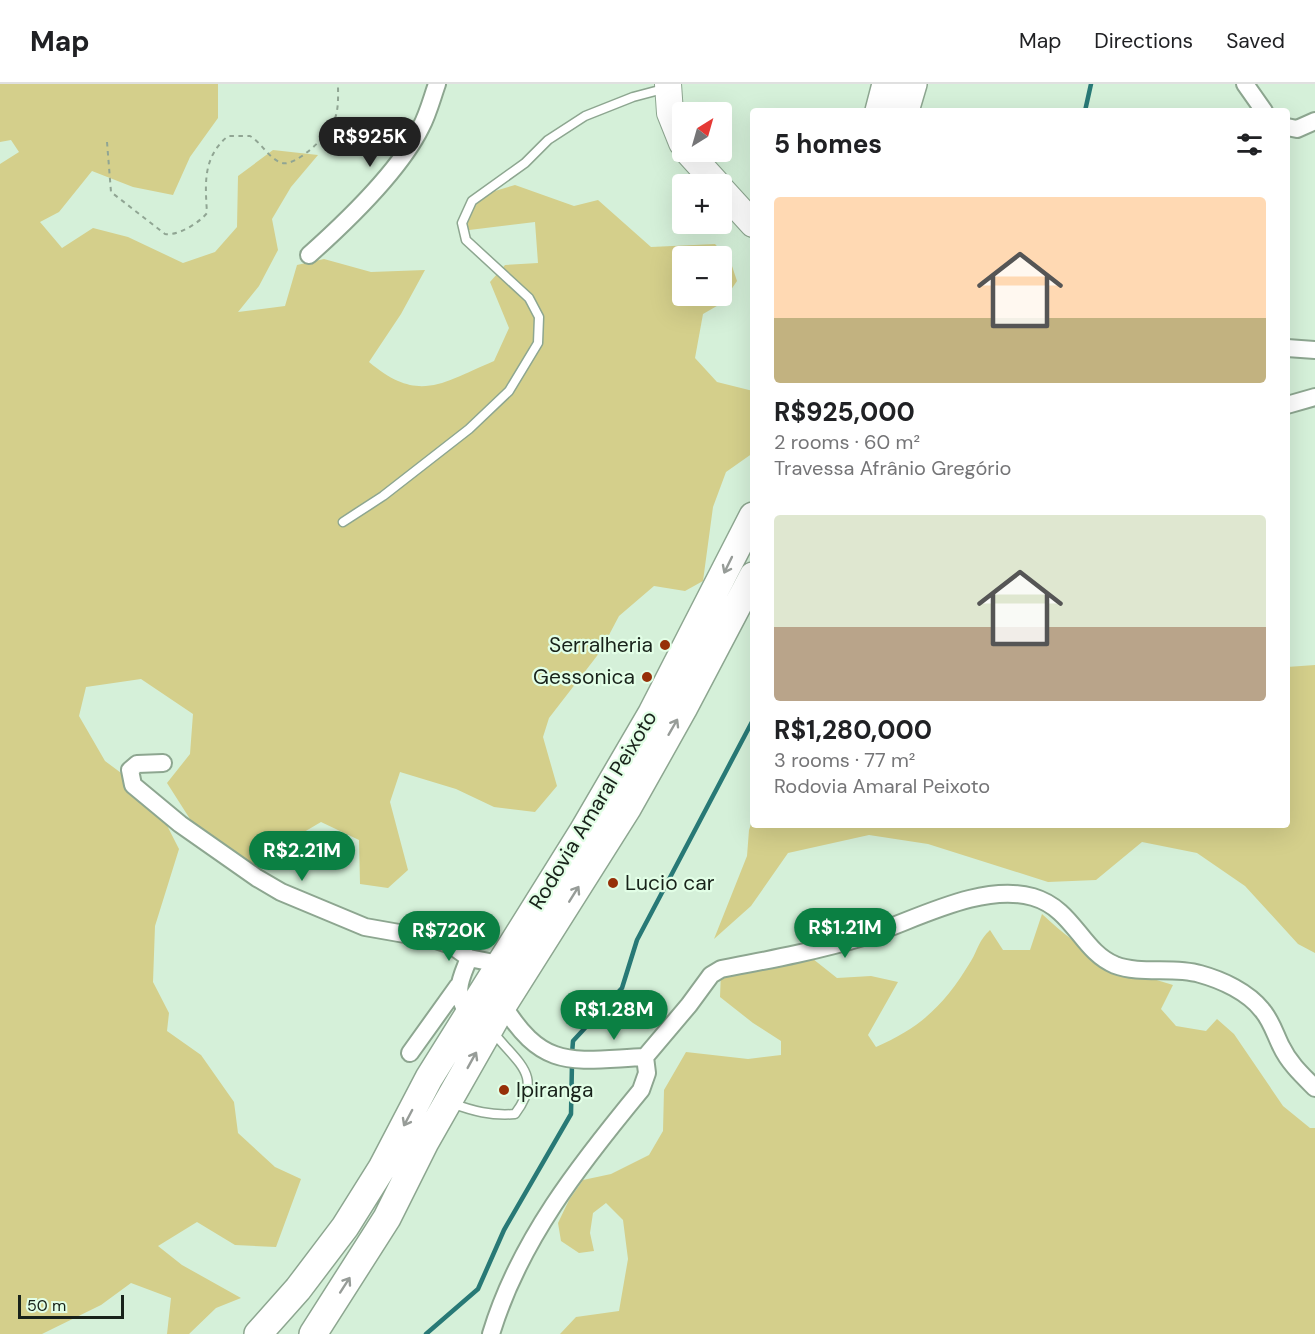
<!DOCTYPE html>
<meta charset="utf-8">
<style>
body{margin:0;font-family:"DM Sans",sans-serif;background:#f6f6f6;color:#202124;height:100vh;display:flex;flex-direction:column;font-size:22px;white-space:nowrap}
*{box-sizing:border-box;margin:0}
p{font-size:20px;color:#757577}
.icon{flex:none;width:33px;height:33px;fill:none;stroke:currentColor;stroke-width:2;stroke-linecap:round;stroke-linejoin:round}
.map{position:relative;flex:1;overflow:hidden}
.drawer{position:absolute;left:750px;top:24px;width:540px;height:720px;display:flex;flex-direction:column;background:#fff;border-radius:6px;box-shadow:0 6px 24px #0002}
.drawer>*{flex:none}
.needle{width:39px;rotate:37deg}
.tools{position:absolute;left:672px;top:18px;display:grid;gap:12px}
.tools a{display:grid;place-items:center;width:60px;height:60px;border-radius:6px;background:#fff;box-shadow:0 6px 24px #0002;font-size:30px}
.scale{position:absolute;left:18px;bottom:15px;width:106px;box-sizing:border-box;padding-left:6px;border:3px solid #18221a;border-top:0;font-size:16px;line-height:21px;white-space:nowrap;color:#18221a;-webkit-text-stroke:4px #e2fee6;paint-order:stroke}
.price{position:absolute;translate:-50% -51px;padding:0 14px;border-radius:21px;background:#0b8043;color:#fff;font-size:20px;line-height:39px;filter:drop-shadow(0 2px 3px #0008)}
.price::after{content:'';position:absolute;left:50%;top:36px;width:18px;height:14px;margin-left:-9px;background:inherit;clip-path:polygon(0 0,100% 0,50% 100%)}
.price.selected{background:#222;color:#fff}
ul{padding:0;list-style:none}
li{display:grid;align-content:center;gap:12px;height:318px;padding:0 24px}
li span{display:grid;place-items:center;height:186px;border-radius:6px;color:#555}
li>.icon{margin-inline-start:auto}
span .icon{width:108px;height:108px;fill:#fffc;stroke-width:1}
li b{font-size:26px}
h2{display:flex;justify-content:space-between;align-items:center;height:72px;padding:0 24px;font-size:26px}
header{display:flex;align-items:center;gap:36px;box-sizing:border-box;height:84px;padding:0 30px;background:#fff;border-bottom:2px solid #e0e0e0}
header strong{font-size:28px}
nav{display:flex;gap:33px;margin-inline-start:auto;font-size:21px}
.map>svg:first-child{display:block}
.green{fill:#d4cf8b;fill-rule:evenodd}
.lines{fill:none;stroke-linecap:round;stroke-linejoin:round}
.stream{stroke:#287976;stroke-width:4.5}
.service-casing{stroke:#8da690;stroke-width:11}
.minor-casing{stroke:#8da690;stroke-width:20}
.primary-casing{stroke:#8da690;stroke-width:28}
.trunk-casing{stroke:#8da690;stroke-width:30}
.path{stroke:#90a593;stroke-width:2;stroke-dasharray:4.5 4.5;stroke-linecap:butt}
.service{stroke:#fff;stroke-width:8}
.minor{stroke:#fff;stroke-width:16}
.primary{stroke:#fff;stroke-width:26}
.trunk{stroke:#fff;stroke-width:27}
.oneway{stroke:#979c98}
.poi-dot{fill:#963008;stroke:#e2fee6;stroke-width:2}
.labels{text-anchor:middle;stroke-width:4.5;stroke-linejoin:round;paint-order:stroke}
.poi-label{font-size:21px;fill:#18221a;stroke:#e2fee6;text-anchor:end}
.street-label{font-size:21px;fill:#18221a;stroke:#e2fee6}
</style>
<header>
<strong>Map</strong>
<nav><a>Map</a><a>Directions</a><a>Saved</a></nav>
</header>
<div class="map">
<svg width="1315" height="1250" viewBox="0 0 1315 1250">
<rect width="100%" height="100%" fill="#d5f0d9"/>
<path class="green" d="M0 0H218V34L190 73 173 111 133 103 92 87 59 128 40 138 62 164 93 144 128 153 183 179 215 168 237 143 238 92 273 66 318 71 291 103 272 135 278 166 259 202 238 228 285 222 297 181 324 175 371 188 425 186 401 230 369 278C419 320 442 299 494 277L509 244 490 198 505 181 538 179 535 138 461 147 478 112 515 101 574 122 598 116 651 163 715 160 730 176 737 197 722 219 703 230 695 274 717 298 753 307V369L726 388 713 423 703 497 685 507 654 502 619 532 600 568 549 634 543 653 557 702 535 728 494 723 456 705 400 688 390 718 408 786 388 804 360 800 359 756 321 738 287 758 279 774 236 788 213 771 167 699 190 670 193 630 141 595 86 603 79 632 105 677 152 712 179 765 155 842 153 898 169 929 167 947 201 971 234 1018 238 1049 275 1083 301 1095 276 1163 235 1161 197 1138 158 1162 182 1181 241 1214 216 1224 189 1250H167L171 1214 131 1199 101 1221 42 1250H0V80L19 68 11 56 0 58ZM682 172H722V212H682Z
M1315 581V869L1298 860 1245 802 1197 769 1142 758 1096 796 1048 798 928 760 869 751 788 769 751 822 714 855 747 772 749 746 753 734V741H1287V583Z
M1042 830C1087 872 1115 884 1173 901L1161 925 1176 942 1206 947 1217 935 1234 950 1283 1022 1310 1044H1315V1250H560L576 1233 619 1227 628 1175 623 1136 606 1119 593 1129 590 1149 594 1167 579 1169 561 1157 558 1139 569 1116 583 1096 611 1090 649 1071 663 1047 664 1006 686 968 748 975 781 971V957L753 939 720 913 721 887 808 871 837 894 871 892 898 898 868 951 876 963C922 943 945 920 971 877 978 865 979 856 990 846L1003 866H1030Z"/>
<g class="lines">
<path class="stream" d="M1085 27 1091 0
M572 970 573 957 622 904 637 856 753 636
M426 1250 478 1205 504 1146 571 1030 572 979"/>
<g class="service-casing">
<path id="service" d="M343 438 383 412 469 345 509 307 538 259 539 233 529 214 466 156 462 139 472 117 525 79 548 56 585 32 633 13 667 4
M451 1019C473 1027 491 1032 515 1030 544 991 518 980 493 948"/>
</g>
<g class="minor-casing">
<path id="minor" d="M1245 0 1264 27
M1287 43 1297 45 1315 37
M309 171C346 138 399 88 421 43 428 30 432 14 437 0
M1287 264 1315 266
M1287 321 1315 313
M163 679 137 680 130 686 133 701 180 740 257 794 281 808 365 843 433 855 451 861 469 874
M503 921C544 988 574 976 645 973
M468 930C453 907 460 897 469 874L499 880
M410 969 458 902
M491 1250C519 1157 580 1080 641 1006L647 989 645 973 689 921 711 891 721 885C768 876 817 867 863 853 912 838 980 798 1033 813 1074 825 1081 867 1115 881 1141 891 1173 882 1200 890 1222 896 1248 908 1262 926 1271 936 1275 950 1281 962 1289 979 1302 991 1315 1004"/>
</g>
<g class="primary-casing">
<path id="primary" d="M668 0 670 29 682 59
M688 68 717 100
M722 106 753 140"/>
</g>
<g class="trunk-casing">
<path id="trunk" d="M879 27 886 0
M905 27 913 0
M258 1250 298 1205 345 1143 382 1084 429 994 582 749 652 629 753 432
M313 1250 387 1134 425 1058 503 921 628 723 683 625 753 492"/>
</g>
<path class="path" d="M107 58 111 108 165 150C178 152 199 139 207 129 205 98 203 73 228 52H250C262 59 269 75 282 79 296 83 330 50 334 37 339 25 338 13 338 0"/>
<use href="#service" class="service"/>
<use href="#minor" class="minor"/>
<use href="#primary" class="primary"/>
<use href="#trunk" class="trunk"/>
</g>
<defs><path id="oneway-shaft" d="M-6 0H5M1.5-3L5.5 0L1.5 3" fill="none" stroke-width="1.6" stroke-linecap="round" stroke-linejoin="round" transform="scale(1.5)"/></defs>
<g class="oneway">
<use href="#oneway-shaft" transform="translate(728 481) rotate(116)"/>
<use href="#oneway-shaft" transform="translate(673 643) rotate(-60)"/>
<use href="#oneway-shaft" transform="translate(574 810) rotate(-58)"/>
<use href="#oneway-shaft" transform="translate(472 976) rotate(-61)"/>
<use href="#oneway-shaft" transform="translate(408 1034) rotate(118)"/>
<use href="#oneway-shaft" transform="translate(345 1201) rotate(-57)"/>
</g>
<g class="poi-dot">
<circle cx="665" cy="561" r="6"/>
<circle cx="647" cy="593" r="6"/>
<circle cx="613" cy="799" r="6"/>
<circle cx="504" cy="1006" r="6"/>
</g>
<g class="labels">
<g class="poi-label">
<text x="653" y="568">Serralheria</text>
<text x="635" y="600">Gessonica</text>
<text x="625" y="806" text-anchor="start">Lucio car</text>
<text x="516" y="1013" text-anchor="start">Ipiranga</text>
</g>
<g class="street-label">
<text transform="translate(593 726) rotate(-59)" y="7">Rodovia Amaral Peixoto</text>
</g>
</g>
</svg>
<div class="tools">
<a><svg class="needle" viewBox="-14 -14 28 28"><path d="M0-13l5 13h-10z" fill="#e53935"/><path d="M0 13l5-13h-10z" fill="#757577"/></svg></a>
<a>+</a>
<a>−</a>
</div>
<div class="scale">50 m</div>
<b class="price selected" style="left:370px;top:84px">R$925K</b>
<b class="price" style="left:302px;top:798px">R$2.21M</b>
<b class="price" style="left:845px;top:875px">R$1.21M</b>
<b class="price" style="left:449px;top:878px">R$720K</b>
<b class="price" style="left:614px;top:957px">R$1.28M</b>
<section class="drawer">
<h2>5 homes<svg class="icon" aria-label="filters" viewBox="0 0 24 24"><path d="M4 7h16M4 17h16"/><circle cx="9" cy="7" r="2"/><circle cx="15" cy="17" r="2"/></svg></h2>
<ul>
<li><span style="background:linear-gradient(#ffd9b3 65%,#c2b280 0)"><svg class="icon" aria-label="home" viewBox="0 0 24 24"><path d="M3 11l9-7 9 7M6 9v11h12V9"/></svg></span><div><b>R$925,000</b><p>2 rooms · 60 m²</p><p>Travessa Afrânio Gregório</p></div></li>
<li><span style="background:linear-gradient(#dfe7d0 60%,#b9a48a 0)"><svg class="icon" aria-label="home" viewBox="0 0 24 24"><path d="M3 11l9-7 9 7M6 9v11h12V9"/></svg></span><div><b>R$1,280,000</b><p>3 rooms · 77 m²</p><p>Rodovia Amaral Peixoto</p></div></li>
</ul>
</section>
</div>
